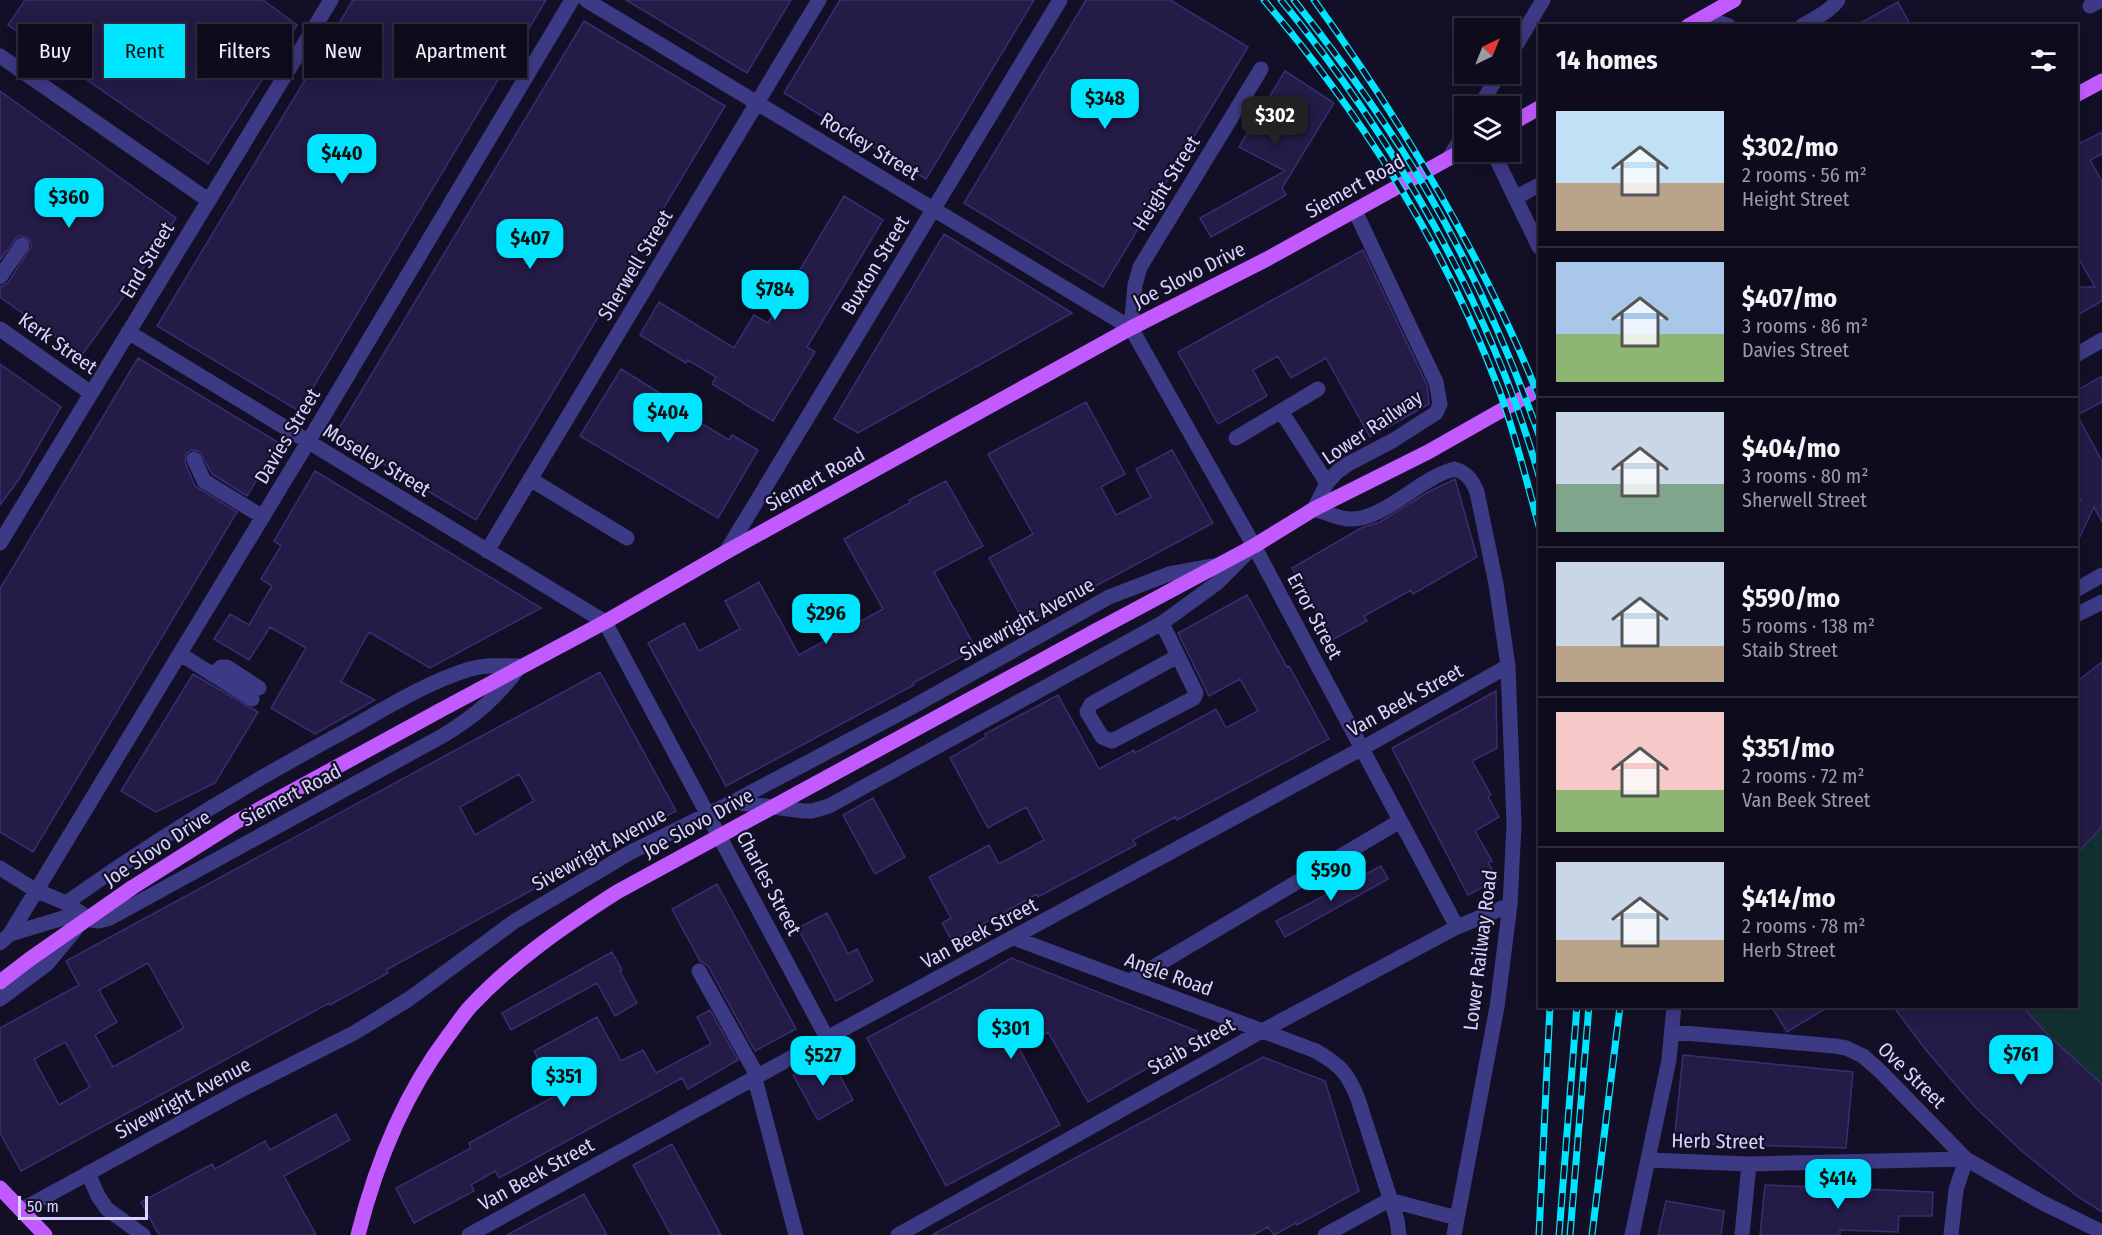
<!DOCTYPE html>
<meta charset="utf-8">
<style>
body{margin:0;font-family:"Fira Sans Condensed",sans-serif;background:#1c1929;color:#f1f3f6;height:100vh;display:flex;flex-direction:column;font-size:22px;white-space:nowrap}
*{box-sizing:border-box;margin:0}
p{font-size:20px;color:#9b9ba3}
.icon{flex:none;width:33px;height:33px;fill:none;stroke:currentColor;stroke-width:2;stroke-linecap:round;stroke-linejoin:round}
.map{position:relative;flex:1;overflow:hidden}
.sheet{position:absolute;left:1538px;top:24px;width:540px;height:984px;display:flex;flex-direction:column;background:#0e0b1c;border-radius:0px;box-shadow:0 3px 15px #0003,0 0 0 2px #2e2b3b}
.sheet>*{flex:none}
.guide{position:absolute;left:18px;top:24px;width:570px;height:54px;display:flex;gap:12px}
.needle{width:39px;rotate:43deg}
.tools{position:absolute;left:1454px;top:18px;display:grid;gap:12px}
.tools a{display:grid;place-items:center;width:66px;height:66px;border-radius:0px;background:#0e0b1c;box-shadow:0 3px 15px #0003,0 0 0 2px #2e2b3b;font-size:30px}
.scale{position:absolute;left:18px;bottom:15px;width:130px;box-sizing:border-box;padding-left:6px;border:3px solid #d9d4ff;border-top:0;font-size:16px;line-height:21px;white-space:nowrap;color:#d9d4ff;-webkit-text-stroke:4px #130f26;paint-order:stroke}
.price{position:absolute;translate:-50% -51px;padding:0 14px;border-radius:12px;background:#00e5ff;color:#111;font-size:20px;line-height:39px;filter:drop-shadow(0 2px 3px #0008)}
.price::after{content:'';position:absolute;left:50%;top:36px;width:18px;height:14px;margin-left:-9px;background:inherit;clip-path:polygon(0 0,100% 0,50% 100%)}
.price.on{background:#222;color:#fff}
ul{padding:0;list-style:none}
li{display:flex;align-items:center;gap:18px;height:150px;padding:0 18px}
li+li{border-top:2px solid #2e2b3b}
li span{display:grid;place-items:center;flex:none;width:168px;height:120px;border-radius:0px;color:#555}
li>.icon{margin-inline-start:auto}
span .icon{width:72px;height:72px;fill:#fffc;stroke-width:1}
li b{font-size:26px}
h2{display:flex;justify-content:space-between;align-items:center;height:72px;padding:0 18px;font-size:26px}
.chip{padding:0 21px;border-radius:0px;background:#0e0b1c;box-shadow:0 3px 15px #0003,0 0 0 2px #2e2b3b;font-size:21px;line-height:54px}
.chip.on{background:#00e5ff;color:#111}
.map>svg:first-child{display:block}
.green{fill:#12302f}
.building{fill:#241b47;stroke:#3b2d73;stroke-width:1.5;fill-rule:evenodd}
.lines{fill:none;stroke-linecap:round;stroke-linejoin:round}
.minor{stroke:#3d3a85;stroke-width:15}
.major{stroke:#c25bff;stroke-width:15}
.rail-casing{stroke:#00e5ff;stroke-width:7}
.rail{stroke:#130f26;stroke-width:4.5;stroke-dasharray:14;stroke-linecap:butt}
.major-bridge{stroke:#c25bff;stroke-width:15}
.labels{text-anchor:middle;stroke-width:4.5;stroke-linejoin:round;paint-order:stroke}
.street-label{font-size:20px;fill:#d9d4ff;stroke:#130f26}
</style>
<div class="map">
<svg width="2102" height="1235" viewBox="0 0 2102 1235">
<rect width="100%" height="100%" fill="#130f26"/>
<path class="green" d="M2102 662V1212C2056 1181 2013 1146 1975 1107 1945 1076 1919 1041 1893 1007L2076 1006V682Z"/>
<path class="building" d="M25 0H263L297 25 208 164 8 25Z
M353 0H546L299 411 157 326Z
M626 0H791L747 73Z
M840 0H1034L926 179 784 93Z
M1086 0H1170L1248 47 1103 287 964 203Z
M1898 2 1911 26H1855Z
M584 21 725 106 476 520 335 435Z
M1285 71 1334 103 1282 188 1286 195 1211 237 1200 218 1285 171 1239 147Z
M0 91 176 218 132 285 82 355 0 297V287L8 283 32 245 27 237 18 236 0 260Z
M2102 132V154L2090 160 2102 181V301L2076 316V287H2095L2076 254V134L2081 143Z
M844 196 883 220 807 347 815 352 773 421 712 384 716 377 688 360 686 363 640 335 659 302 734 348 754 315 768 323Z
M944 234 1072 313 858 433 834 419Z
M1363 250 1427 385 1429 404 1370 437 1326 358 1291 378 1278 356 1253 370 1267 396 1218 424 1178 352Z
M138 358 279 443 247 496 212 474 199 451 191 450 186 454 185 462 195 486 237 512 33 852 0 832V589Z
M0 364 61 407 19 479 0 505Z
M621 369 689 411 687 415 729 440 732 435 758 450 718 518 580 436Z
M2102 376V402L2077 415 2102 461V522L2094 507 2076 545V502L2081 500 2076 491V391Z
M1086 402 1125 474 1101 487 1116 515 1151 497 1136 469 1172 450 1213 523 1025 624 989 558 1033 534 988 454Z
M315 471 541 608 430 668 369 632 341 682 375 700 315 734 271 708 306 648 270 627 249 660 214 639 230 614 249 625 272 586 261 579 281 546 274 541Z
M1455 479 1477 557 1413 594 1411 590 1364 616 1367 621 1332 640 1292 568 1363 527 1380 522 1428 492Z
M946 481 983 546 934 572 976 649 913 683 914 685 726 786 648 643 684 623 699 651 740 629 725 601 759 582 799 655 883 609 844 539 911 502 909 500Z
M1247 595 1287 667 1289 666 1329 739 1177 820 1175 817 1133 840 1136 845 1038 897 1037 894 952 941 942 923 951 918 929 877 989 845 999 864 1044 840 1026 807 988 828 950 758 986 737 985 734 1058 695 1099 769 1134 750 1135 753 1216 709 1226 728 1258 711 1240 679 1209 696 1178 633Z
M2102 662V827L2076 854V682Z
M600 672 676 811 386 970 388 973 330 1005 329 1003 21 1171 0 1133V1028L79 985 66 961ZM519 774 534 801 475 835 460 807ZM148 963 184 1028 113 1067 95 1035 117 1022 99 990ZM65 1042 90 1087 59 1105 34 1059Z
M193 674 258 712 215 783 156 812 121 791Z
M1496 691 1497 748 1472 761 1491 795 1488 797 1499 817 1475 831 1492 861 1488 863 1498 879 1468 895 1392 748Z
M873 798 905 857 875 874 843 815Z
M1381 866 1388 879 1285 937 1276 921Z
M717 884 796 1029 755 1051 708 966 700 961 672 909Z
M827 913 848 954 857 949 873 981 836 1001 798 928Z
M612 952 622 970 620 971 637 1003 615 1016 597 983 511 1030 502 1013Z
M1011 958 1197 1031V1040L1088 1102 1048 1032 1019 1048 1060 1125 946 1186 867 1038 980 977Z
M1771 1006H1830L1787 1032Z
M1893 1006H2022L2049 1036 2102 1084V1212L2077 1196 2023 1152 1974 1106 1926 1050Z
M710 1010 738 1060 688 1089 682 1078 499 1178 495 1171 471 1185 474 1191 414 1223 396 1188 471 1148 469 1143 557 1095 534 1051 597 1017 621 1061 643 1050 656 1073 711 1044 697 1017Z
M829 1055 853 1100 818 1120 793 1075Z
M1683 1055 1853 1072 1846 1148 1674 1143Z
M1263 1057 1325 1081 1359 1191 1297 1225 1296 1223 1274 1235 1268 1227 1253 1235H932Z
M336 1114 350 1140 284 1176 316 1235H159L141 1202 212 1164 215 1169 265 1141 270 1150Z
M672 1144 721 1235H671L633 1165Z
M1765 1185 1933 1192 1932 1216H1899L1898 1232 1840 1230V1235H1760Z
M584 1194 607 1235H507Z
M1666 1201 1724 1211 1721 1235H1658Z"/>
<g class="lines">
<path class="minor" d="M586 0 1131 328 1254 546 1457 927
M2090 6 2101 0
M1704 17 1729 26
M1802 26C1815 18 1829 12 1838 0
M0 56 208 200
M1509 57 1543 0
M1480 106 1499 74
M1493 152 1539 247
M1449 158 1464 133
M1515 198 1539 185
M1355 211 1436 382 1440 404 1436 413 1392 441 1348 464 1338 471 1327 483 1314 509C1325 512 1339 519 1350 519 1383 521 1422 476 1455 469 1467 473 1472 480 1477 492L1496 584 1508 666 1514 824 1510 905 1497 1007 1454 1235
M0 277 22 245
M1131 328 1135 285 1140 267 1261 69
M0 329 91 393
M128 332 605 622 827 1038
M2076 355 2102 340
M1281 411 1327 483
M1236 438 1318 389
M194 459 204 481 263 517
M530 479 627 538
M0 543 331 0
M487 551 819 0
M726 552 1060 0
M2076 590 2102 575
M2076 615 2102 602
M1162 623 1196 693 1194 698 1112 741 1102 737 1087 712 1091 704 1178 656
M180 654 252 699
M213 675 221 667H227L259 688
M733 802 804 811H812L829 806 1162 623 1217 583 1252 548
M0 868 35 890 66 903 91 920 99 921 110 918 444 735C475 716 499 696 520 666
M66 903C156 839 250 782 347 730 386 708 427 682 470 669 486 664 503 666 520 666
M10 934 80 913
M1014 938 1316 1051C1340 1065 1348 1073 1358 1099L1397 1220 1399 1235
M0 943 10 934 308 442 572 0
M699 971 758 1077
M1130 981 1400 821
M0 999 47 964 76 929
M1672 1032 1835 1046 1846 1048 1863 1056 1879 1070 1966 1159 2041 1202 2102 1232
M755 1079 796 1235
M1649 1160 1749 1164 1966 1159
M88 1173 98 1196 107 1209 143 1235
M21 1210 237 1092 354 1033 409 999 515 921 631 852 733 802 912 707 1109 597 1169 574 1213 566
M469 1235 827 1038 1361 749 1508 666
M898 1235 1262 1031 1457 927 1510 905
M1325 1235 1389 1200 1457 1218
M1632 1235 1669 1060 1674 1006
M1742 1235 1749 1164
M1951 1235 1956 1190 1966 1159"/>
<path class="major" d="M1688 26 1734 0
M2076 95 2102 81
M1509 125 1539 108
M1097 630 1254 546 1314 509 1428 452 1539 389
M439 711 605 622 726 552 1131 328 1267 259 1464 150
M0 982 30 959
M0 1188 45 1235"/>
<g class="rail-casing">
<path id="rail" d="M1264 0C1362 115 1444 245 1498 387 1515 432 1526 480 1539 526
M1281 0C1394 138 1490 304 1539 476
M1294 0C1342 61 1388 124 1427 191 1472 268 1509 351 1539 435
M1314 0C1403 123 1482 255 1539 397
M1539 1235 1550 1006
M1559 1235 1577 1006
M1570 1235 1589 1006
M1592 1235 1620 1006"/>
</g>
<use href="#rail" class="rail"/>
<path class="major-bridge" d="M30 959 133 887 236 822 439 711
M358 1235C376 1163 403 1096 448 1036 455 1027 462 1016 470 1007 513 961 564 926 617 892L1097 630"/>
</g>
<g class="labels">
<g class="street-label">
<text transform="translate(870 146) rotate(31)" y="7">Rockey Street</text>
<text transform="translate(1166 183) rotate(-58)" y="7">Height Street</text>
<text transform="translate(1355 186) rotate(-29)" y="7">Siemert Road</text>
<text transform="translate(147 260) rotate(-59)" y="7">End Street</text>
<text transform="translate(635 265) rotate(-59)" y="7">Sherwell Street</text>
<text transform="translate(875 265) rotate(-59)" y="7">Buxton Street</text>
<text transform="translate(1189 275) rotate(-27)" y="7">Joe Slovo Drive</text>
<text transform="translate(58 343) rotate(35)" y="7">Kerk Street</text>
<text transform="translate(1372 427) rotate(-34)" y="7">Lower Railway</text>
<text transform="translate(287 436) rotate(-59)" y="7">Davies Street</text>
<text transform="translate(377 460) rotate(31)" y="7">Moseley Street</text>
<text transform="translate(815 479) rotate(-29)" y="7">Siemert Road</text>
<text transform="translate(1315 616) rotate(62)" y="7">Error Street</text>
<text transform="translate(1027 619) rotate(-29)" y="7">Sivewright Avenue</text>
<text transform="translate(1405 700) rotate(-29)" y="7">Van Beek Street</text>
<text transform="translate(291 795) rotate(-28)" y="7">Siemert Road</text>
<text transform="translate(698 823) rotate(-29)" y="7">Joe Slovo Drive</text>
<text transform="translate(157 848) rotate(-33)" y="7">Joe Slovo Drive</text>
<text transform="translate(599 849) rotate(-29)" y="7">Sivewright Avenue</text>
<text transform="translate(769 883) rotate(62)" y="7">Charles Street</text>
<text transform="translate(979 933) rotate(-28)" y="7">Van Beek Street</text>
<text transform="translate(1480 950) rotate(-83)" y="7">Lower Railway Road</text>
<text transform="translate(1169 974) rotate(20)" y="7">Angle Road</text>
<text transform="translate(1191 1046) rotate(-29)" y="7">Staib Street</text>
<text transform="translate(1912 1075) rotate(44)" y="7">Ove Street</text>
<text transform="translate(183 1098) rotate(-28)" y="7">Sivewright Avenue</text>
<text transform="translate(1718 1141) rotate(1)" y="7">Herb Street</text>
<text transform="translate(536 1174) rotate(-29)" y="7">Van Beek Street</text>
</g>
</g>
</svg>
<div class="tools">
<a><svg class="needle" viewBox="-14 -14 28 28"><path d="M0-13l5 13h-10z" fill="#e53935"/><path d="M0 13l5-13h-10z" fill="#9b9ba3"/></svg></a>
<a><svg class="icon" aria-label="layers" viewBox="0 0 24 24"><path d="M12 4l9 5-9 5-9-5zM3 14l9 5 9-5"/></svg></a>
</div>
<div class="scale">50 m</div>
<b class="price" style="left:1105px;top:130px">$348</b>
<b class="price on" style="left:1275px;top:147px">$302</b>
<b class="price" style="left:342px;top:185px">$440</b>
<b class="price" style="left:69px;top:229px">$360</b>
<b class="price" style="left:530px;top:270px">$407</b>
<b class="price" style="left:775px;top:321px">$784</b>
<b class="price" style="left:668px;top:444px">$404</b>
<b class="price" style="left:826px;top:645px">$296</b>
<b class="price" style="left:1331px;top:902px">$590</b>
<b class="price" style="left:1011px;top:1060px">$301</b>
<b class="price" style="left:2021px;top:1086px">$761</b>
<b class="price" style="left:823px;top:1087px">$527</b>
<b class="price" style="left:564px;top:1108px">$351</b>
<b class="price" style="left:1838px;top:1210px">$414</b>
<div class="guide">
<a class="chip">Buy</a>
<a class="chip on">Rent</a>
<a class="chip">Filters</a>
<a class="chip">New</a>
<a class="chip">Apartment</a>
</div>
<section class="sheet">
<h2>14 homes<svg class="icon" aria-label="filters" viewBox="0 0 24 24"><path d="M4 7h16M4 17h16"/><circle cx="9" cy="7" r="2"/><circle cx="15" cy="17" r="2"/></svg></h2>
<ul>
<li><span style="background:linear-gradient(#bfe0f5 60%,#b9a48a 0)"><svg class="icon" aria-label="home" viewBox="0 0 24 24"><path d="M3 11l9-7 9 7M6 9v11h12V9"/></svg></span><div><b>$302/mo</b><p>2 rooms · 56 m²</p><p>Height Street</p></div></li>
<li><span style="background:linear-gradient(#a9c7e8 60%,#8fb573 0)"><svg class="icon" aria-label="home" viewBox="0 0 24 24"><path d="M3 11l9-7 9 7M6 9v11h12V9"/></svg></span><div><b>$407/mo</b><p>3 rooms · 86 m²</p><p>Davies Street</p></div></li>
<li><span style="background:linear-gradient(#c9d6e8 60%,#7fa58c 0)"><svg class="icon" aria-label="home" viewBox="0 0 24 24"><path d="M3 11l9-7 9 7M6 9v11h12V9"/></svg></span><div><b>$404/mo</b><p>3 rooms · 80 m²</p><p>Sherwell Street</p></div></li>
<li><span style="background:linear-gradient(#c9d6e8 70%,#b9a48a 0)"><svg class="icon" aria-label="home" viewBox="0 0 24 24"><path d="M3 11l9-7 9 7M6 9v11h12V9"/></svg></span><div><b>$590/mo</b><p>5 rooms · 138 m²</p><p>Staib Street</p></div></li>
<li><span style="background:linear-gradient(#f6c9c9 65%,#8fb573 0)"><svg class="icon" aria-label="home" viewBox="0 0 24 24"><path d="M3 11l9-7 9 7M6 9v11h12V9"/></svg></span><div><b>$351/mo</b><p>2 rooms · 72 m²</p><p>Van Beek Street</p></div></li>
<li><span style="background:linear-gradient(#c9d6e8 65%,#b9a48a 0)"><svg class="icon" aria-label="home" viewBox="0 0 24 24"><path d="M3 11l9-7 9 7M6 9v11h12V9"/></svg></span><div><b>$414/mo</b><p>2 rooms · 78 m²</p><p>Herb Street</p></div></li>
</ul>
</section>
</div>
